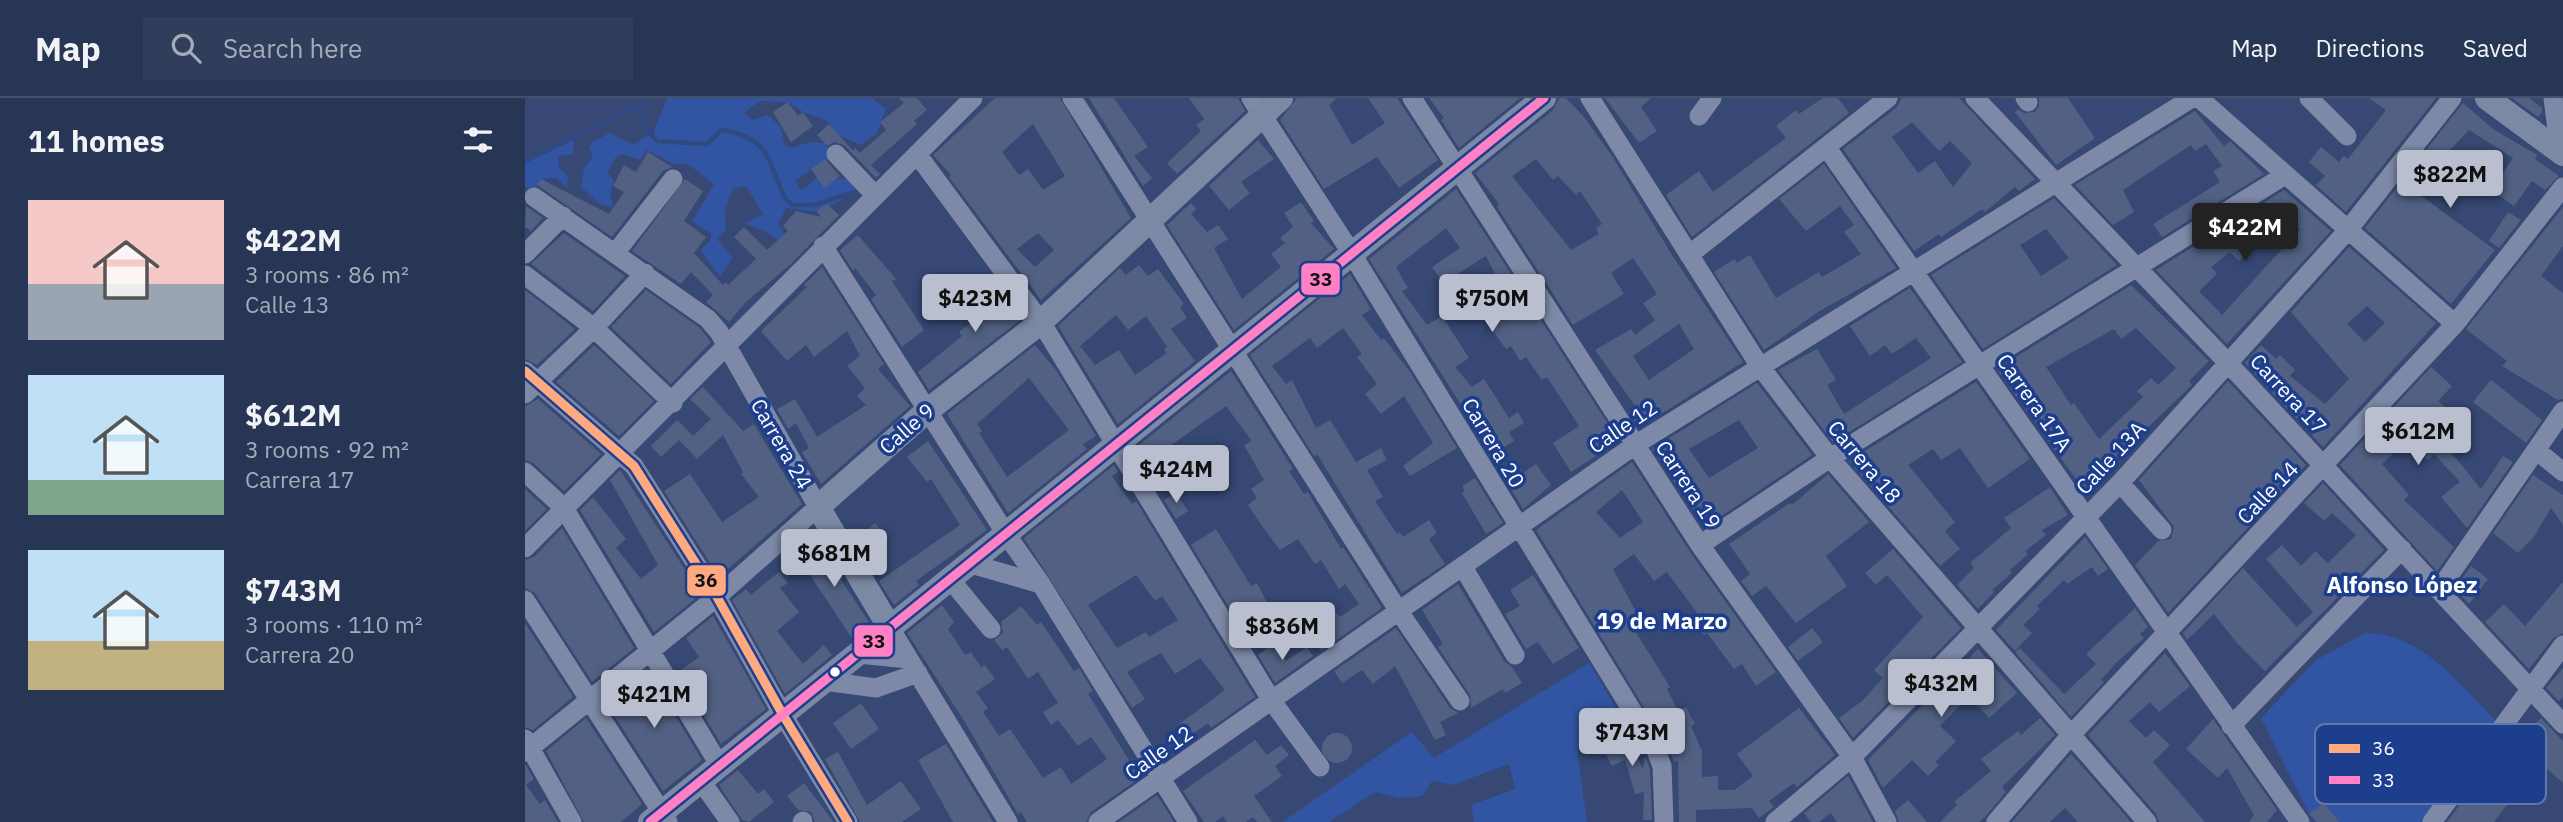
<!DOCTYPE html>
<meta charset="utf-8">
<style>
body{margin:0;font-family:"IBM Plex Sans",sans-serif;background:#303e5c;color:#f1f3f6;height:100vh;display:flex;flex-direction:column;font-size:26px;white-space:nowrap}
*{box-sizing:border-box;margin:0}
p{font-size:23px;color:#a5abb9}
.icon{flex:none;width:38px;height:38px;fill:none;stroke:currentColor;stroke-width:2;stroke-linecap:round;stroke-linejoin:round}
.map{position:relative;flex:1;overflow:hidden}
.side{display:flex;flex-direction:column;background:#283656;width:525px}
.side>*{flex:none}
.price{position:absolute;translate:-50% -60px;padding:0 16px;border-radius:7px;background:#b9bfce;color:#111;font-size:23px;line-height:46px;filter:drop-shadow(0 2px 4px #0008)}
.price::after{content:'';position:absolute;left:50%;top:42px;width:21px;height:16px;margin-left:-10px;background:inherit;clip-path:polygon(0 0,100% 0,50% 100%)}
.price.active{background:#222;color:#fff}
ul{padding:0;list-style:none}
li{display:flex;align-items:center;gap:21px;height:175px;padding:0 28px}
li span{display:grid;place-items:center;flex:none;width:196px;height:140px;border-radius:0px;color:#555}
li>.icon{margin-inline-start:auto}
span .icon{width:84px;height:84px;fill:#fffc;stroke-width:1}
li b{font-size:30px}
h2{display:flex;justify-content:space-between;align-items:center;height:84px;padding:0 28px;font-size:30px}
header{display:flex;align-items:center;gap:42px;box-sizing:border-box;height:98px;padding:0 35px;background:#283656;border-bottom:2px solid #44506c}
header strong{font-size:33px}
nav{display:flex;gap:38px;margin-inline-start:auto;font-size:24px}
.search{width:490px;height:63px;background:#303e5c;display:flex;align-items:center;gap:18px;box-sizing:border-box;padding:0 24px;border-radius:0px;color:#a5abb9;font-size:26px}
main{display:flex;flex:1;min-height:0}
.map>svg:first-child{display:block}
.green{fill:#3155a2}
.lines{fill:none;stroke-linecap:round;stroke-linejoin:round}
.stream{stroke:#314982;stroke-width:4.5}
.building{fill:#526183;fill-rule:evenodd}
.minor{stroke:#7d89a6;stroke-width:19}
.major{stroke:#7c89a5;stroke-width:24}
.bus-1-casing{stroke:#1d3e8c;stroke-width:14}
.bus-2-casing{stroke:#1d3e8c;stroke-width:14}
.bus-1{stroke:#ffa980;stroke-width:9}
.bus-2{stroke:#ff80c5;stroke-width:9}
.bus-dot{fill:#fff;stroke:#1d3e8c;stroke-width:2.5}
.labels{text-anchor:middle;stroke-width:7;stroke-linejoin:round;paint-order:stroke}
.street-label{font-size:21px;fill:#fff;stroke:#1d3e8c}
.neighbourhood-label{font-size:23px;font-weight:bold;fill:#fff;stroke:#1d3e8c}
.key{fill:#1d3e8c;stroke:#6178ae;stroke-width:2}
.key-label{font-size:19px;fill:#fff}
.line-badge{stroke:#1d3e8c;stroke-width:2.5}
.pale-badge-label{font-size:19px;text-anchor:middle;font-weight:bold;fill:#111}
</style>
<header>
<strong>Map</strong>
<div class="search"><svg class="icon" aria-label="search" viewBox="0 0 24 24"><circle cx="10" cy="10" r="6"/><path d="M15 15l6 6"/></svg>Search here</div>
<nav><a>Map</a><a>Directions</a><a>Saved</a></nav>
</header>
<main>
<section class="side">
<h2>11 homes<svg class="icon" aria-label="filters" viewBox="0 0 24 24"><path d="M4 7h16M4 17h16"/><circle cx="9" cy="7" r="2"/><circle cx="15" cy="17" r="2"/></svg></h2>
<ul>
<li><span style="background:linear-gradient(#f6c9c9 60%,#9aa5b1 0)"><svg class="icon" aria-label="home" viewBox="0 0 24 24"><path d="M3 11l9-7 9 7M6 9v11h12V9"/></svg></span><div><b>$422M</b><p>3 rooms · 86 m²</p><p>Calle 13</p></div></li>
<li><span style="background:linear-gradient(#bfe0f5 75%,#7fa58c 0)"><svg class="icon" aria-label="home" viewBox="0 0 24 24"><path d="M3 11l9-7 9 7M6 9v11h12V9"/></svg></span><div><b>$612M</b><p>3 rooms · 92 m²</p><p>Carrera 17</p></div></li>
<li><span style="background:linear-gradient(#bfe0f5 65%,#c2b280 0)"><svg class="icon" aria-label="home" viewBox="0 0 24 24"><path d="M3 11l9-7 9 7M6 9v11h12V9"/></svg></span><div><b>$743M</b><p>3 rooms · 110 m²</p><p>Carrera 20</p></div></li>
</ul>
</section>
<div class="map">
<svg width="2038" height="724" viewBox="0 0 2038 724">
<rect width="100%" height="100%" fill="#364873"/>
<path class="green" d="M142 0H347L361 11 352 35 336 47 315 38 301 22 278 14 263 4 235 3 219 15 228 22 243 17 256 29 259 45 265 50 286 44 299 45 309 56 270 83 276 92 292 80 325 81 332 93 293 114 261 110 253 127 264 141 261 147 240 133 220 126 238 116 221 88 208 91 200 111 201 133 192 141 208 159 195 179 175 152 185 143 186 135 167 124 189 86 163 66H148L122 52 115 62 97 56 91 59 82 75 89 82 85 97 89 110 75 106 56 89 59 70 68 59 64 49 69 43 85 35 108 47 122 37 131 42 129 32Z
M49 40 48 56 33 58 34 69 43 79 42 90 31 80 16 81 9 94 0 89V63Z
M1840 535C1897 534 1937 589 1974 626L1900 724H1792L1784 716 1736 620 1791 562Z
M1064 565 1102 629 1052 652 1062 724H949L946 707 990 691 984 666 927 687 907 683 897 698 876 700 850 694 804 724H757L887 634 909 660Z"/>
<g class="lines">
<path class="stream" d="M114 8 119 27 132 43 182 46 197 32C246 41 241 60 260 100L267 107H289L332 93
M0 63 114 8 120 0"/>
</g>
<path class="building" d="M374 0H392L402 12 389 23 392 26 346 67 355 76 351 80 319 47 309 44 302 48 292 37 304 26 328 53 330 50 335 55 361 32 355 24 379 5Z
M470 0H535L606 120 516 202 424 79 426 77 408 57ZM508 26 540 78 518 92 503 71 494 77 477 54ZM513 135 529 152 510 169 492 151Z
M564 0H589L623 49 609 58 627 80 618 88Z
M664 0H713L720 13 652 76 642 65 676 33 671 27 679 21Z
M772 0H812L804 7 827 47 860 25 843 0H872L913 62 874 90 852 59 799 91 755 22Z
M904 0H995L934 50 916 22 919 20Z
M1034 0H1041L1059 19 1087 58 1147 157 1218 264 1114 330 1104 314 1111 309 1070 252 1106 231 1110 237 1130 222 1118 205 1132 196 1108 160 1086 175 1099 196 1048 227 972 109 974 106 950 75 1028 12ZM1011 61 1028 82 1033 78 1051 97 1055 93 1077 126 1071 130 1074 136 1046 152 987 78ZM1154 226 1169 251 1124 282 1108 258Z
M1080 0H1126L1116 9 1132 33 1114 45Z
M1298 0H1313L1324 15 1167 139 1141 97 1174 73 1188 94 1261 40 1251 28 1271 12 1274 16Z
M1377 0H1434L1510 81 1494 93 1490 89 1460 114 1457 111 1416 139 1414 136 1389 153 1318 51 1371 10ZM1387 24 1414 53 1425 43 1447 65 1428 89 1410 63 1393 75 1367 39Z
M1514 0H1543L1570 40 1531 67 1490 14 1493 11 1499 15 1510 14 1514 8Z
M1844 0H1911L1821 114 1791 87 1800 78 1784 64 1796 49 1814 64 1818 58 1823 61 1861 12Z
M1987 0H2004L2017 10V14L2013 19Z
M263 4 273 18 278 14 288 28 266 44 248 14Z
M1938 5 1968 31 2012 57 2010 61 2034 78 2020 92 2007 83 1989 108 1966 92 1988 60 1944 32 1923 54 1891 94 1970 152 1926 206 1840 130Z
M1670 13 1699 48 1705 43 1739 76 1637 139 1628 126 1695 84 1688 73 1697 68 1681 46 1670 53 1666 47 1598 92 1609 114 1588 127 1550 87Z
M733 42 749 61 716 84 725 95 704 112 684 88Z
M123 54 147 69 138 73 87 139 12 87 16 81 84 116 99 94 88 88 99 67 111 74Z
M300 61 315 78 299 90 286 71Z
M1299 66 1371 170 1293 214 1239 252 1189 174 1209 161 1212 165 1225 157 1251 200 1294 174 1297 179 1336 156 1319 134 1329 127 1315 108 1281 133 1254 101Z
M160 81 178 93 159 123 181 139 169 155 198 187 201 184 203 187 231 161 209 139 219 129 242 152 263 133 258 128 271 113 296 119 292 113 302 106 314 117 266 166 221 204 204 224 181 204 188 197 166 174 156 186 107 153Z
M931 91 1094 343 1046 374 1028 345 1054 328 1022 279 1017 282 1001 259 995 263 986 248 981 251 944 200 973 182 961 158 918 185 907 169 935 150 921 130 871 169 883 190 877 193 902 227 917 218 944 260 930 269 947 289 959 281 984 320 993 314 999 325 984 334 989 343 967 356 844 161Z
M1759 92 1806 133 1702 246 1631 172ZM1757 114 1775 131 1697 217 1674 193 1692 176 1686 169 1705 154 1714 163 1730 148 1726 144Z
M1529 100 1592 167 1458 251 1406 177ZM1521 131 1544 160 1516 178 1495 147Z
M776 104 789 123 786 125 809 151 709 232 642 127 666 105 671 111 666 116 682 134 693 127 703 141 689 150 717 201 756 169 746 156 760 145 755 140 768 129 759 115Z
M1 108 18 120 6 133 0 129Z
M2038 109V148L2016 178 2038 195V301L2033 302 1977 268 1982 263 1941 231Z
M1983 114 1996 122 1974 150 1964 143Z
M39 135 100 178 68 213 6 166Z
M333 137 371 181 367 183 399 232 377 249 346 201 351 197 330 170 328 173 315 152Z
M1824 149 1911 225 1798 349 1720 265 1736 247 1751 261 1755 257 1770 272 1765 278 1800 306 1824 281 1766 214ZM1842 208 1860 225 1840 244 1822 226Z
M614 167 623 178 633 171 659 206 655 209 662 220 646 231 670 263 593 326 533 228 595 170 601 177ZM591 217 603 232 621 218 642 249 639 252 642 255 610 277 594 252 570 267 555 248Z
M297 169 359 266 353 271 385 308 296 386 277 354 284 350 271 325 263 331 252 311 270 301 292 339 341 307 332 298 340 290 322 268 335 258 322 233 289 259 281 247 262 263 236 233 282 189 279 187Z
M825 176 846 211 837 217 856 242 859 240 885 274 932 350 885 378 878 368 908 345 879 298 856 316 840 296 852 286 832 259 837 256 818 230 792 250 785 240 747 268 761 286 767 282 791 330 805 322 831 364 856 350 862 362 842 372 858 399 850 403 872 436 875 434 878 439 904 422 912 435 904 441 920 466 877 495 792 356 789 358 725 257Z
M471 183 498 220 404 292 393 274 437 238 434 234 448 223 441 213 458 201 454 196Z
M1606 187 1684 263 1664 283 1667 287 1589 362 1593 366 1561 395 1472 271ZM1611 230 1651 270 1633 287 1626 280 1612 293 1618 299 1574 341 1549 305 1546 307 1521 269 1589 231 1596 241Z
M1385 190 1437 264 1308 344 1253 272 1292 251 1311 282 1302 287 1319 316 1406 260 1391 240 1367 256 1360 247 1345 258 1325 228Z
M0 192 50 231 12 267 0 261Z
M121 192 175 230 186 244 146 286 86 229Z
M69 247 129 303 94 338 31 284Z
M510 247 531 272 571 338 558 346 562 351 483 415 422 316ZM504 280 544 332 482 379 454 335 457 333 452 326Z
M1906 269 1927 288 1913 303 1923 312 1906 330 1956 391 1978 358 1988 364 1942 430 1916 399 1935 384 1909 356 1903 362 1882 342 1857 366 1884 397 1879 402 1929 449 1912 473 1815 367Z
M706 273 768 371 764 373 779 396 783 394 816 451 818 449 857 510 796 553 783 534 795 525 792 521 807 509 815 519 834 506 820 486 814 491 796 462 790 466 773 441 755 452 737 428 723 407 732 400 726 391 739 382 719 347 727 343 701 308 645 348 649 353 635 364 633 362 620 371 608 352Z
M1966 282 2017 322 2001 345 1948 304Z
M1703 283 1781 367 1643 515 1610 467 1633 443 1646 441 1649 429 1614 382Z
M1451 284 1505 361 1463 390 1435 350 1416 362 1408 351 1383 367 1430 424 1420 433 1435 451 1415 468 1324 363Z
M1232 285 1287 357 1180 429 1127 351ZM1214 322 1233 350 1184 380 1164 351Z
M178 289 218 333 229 326 277 406 194 479 139 393 165 376 197 424 234 399 216 376 218 374 198 337 172 361 154 342 136 359 126 348 152 322 168 338 186 321 165 301Z
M13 301 76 356 39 393 8 365 0 362V308Z
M403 343 462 432 391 483 394 487 369 507 354 483 435 427 406 381 402 384 382 359Z
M1107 364 1165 454 1251 574 1231 588 1217 566 1209 571 1182 535 1179 537 1169 523 1175 519 1142 474 1129 483 1109 456 1088 471 1116 523 1107 528 1145 589 1142 591 1153 613 1161 609 1170 626 1166 628 1177 653V679L1193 678V692H1209L1228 678 1212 656 1274 610 1310 657 1272 689 1269 685 1244 703 1249 709 1234 720 1227 710 1171 712V724H1154L1153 663 1149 664 1140 644 1011 432ZM1097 392 1118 424 1095 440 1071 414Z
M1011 366 1026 387 998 411 977 376 985 372 988 377 996 372 998 375Z
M589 367 593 374 587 378 607 406 611 403 730 599 686 630 683 625 662 640 653 627 700 592 675 560 650 576 636 555 602 574 620 601 607 610 499 440ZM611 477 630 503 637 498 653 522 624 539 621 534 592 550 563 507Z
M95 372 176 496 129 534 55 412 68 399 101 441 91 450 116 481 133 467 85 382Z
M1303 376 1344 424 1301 458 1322 488 1271 525 1241 488 1227 498 1216 483 1225 476 1204 446 1265 405 1267 407Z
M2008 377 2038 397V427L2026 410 2009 439 1993 455 1968 435Z
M950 380 978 425 961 436 937 395 940 393 937 388Z
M1798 385 1859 452 1740 573 1711 544 1689 516 1662 542 1658 535 1718 470 1772 529 1788 514 1741 461 1757 447 1776 468 1790 453 1803 465 1831 437 1807 415 1799 423 1779 405Z
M1525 389 1543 417 1517 432 1521 437 1500 453 1503 456 1485 472 1487 475 1467 492 1469 494 1453 511 1432 487 1449 470 1445 465 1486 430 1479 420Z
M0 391 22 411 0 433Z
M651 394 663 413 651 421 639 402Z
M350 425 363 439 342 459 330 442Z
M37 430 109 550 67 584 10 495 0 490V462L9 459Z
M691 431 726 488 732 485 747 514 716 529 666 447Z
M1560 439 1583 471 1573 478 1567 469 1542 486 1539 482 1512 508 1515 511 1498 527 1507 535 1490 553 1471 532Z
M297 445 318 480 316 482 344 524 326 539 274 460Z
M1368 451 1436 530 1328 640 1314 620 1337 603 1358 580 1349 572 1398 519 1362 477 1351 487 1340 475Z
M1946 468 1963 481 1944 506 1930 491Z
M254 474 263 485 255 490 274 514 252 533 278 566 299 547 307 557 260 596 207 502 221 491 226 497Z
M1008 477 1054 550 1028 566 1013 544 1001 551 980 516 995 508 985 492Z
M2038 484V535L2028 540 2004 571 1960 524 1979 506 2000 528Z
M933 486 979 563 987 569 997 585 980 595 978 591 946 610 945 597 913 549 918 546 897 512Z
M417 507 429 524 423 531 440 557 446 554 456 569 460 567 470 581 451 594 463 610 458 614 474 638 485 631 518 680 536 669 546 686 582 661 566 639 553 648 533 622 526 627 518 614 533 605 513 574 503 581 482 549 477 552 469 542 478 535 476 524 496 508 512 527 516 524 549 573 554 570 568 593 563 596 615 680 566 714 561 724H502L496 714 493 716 441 626 382 535Z
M1610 510 1623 529 1615 536 1619 540 1592 564 1576 582 1579 584 1546 619 1490 554 1495 550 1539 596 1571 566 1561 556Z
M188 518 241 611 196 646 153 574 174 559 161 540Z
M0 525 48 599 8 632 0 629Z
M871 530 925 610 933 615 915 624 921 637 910 642 870 568 848 586 837 572 817 585 809 573Z
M1287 530 1298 544 1273 563 1263 549Z
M748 546 761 563 782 549 788 558 750 585 733 557Z
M1453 551 1492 595 1464 620 1444 598 1415 628 1431 643 1410 664 1414 667 1403 678 1387 662 1358 690 1343 662Z
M1640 555 1665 588 1634 614 1625 604 1604 623 1621 640 1629 632 1645 647 1628 664 1680 724H1634L1631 716 1563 637Z
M2038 570V599L2034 603 2021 590Z
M122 571 177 662 138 693 81 605Z
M336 605 354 631 326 651 308 625Z
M61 620 117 706 96 724H59L21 653Z
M1515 620 1530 637 1477 689 1481 694 1460 719 1454 724H1415L1432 707 1429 704 1466 673 1456 661 1493 633 1496 637Z
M2016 620 2038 643V685L2014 664 1969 724H1922L1969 661 1979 669 1995 646 1993 643Z
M1688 621 1752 712 1742 724H1724L1729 717 1702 670 1693 680 1661 651Z
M1096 628 1118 671 1120 658 1125 671 1127 722H1118L1119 694 1110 696 1100 662 1087 668 1077 648 1093 640 1090 630Z
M797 650a15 15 0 1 1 30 0a15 15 0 1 1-30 0Z
M730 642 742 657 756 647 764 657 750 668 757 678 729 698 747 724H732L728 719 721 724H702L698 718 690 724H679L658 693Z
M421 646 453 699 468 724H428L393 662Z
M313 654 342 707 376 683 396 711 377 724H335L300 661Z
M1546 656 1548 658 1606 724H1553L1540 710 1525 724H1487Z
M0 666 9 681 1 687 15 706 20 702 33 724H0Z
M213 672 233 696 239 691 249 704 224 724 217 722 194 687Z
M1323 678 1348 724H1312L1306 715 1294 724H1286L1279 715Z
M279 685 309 724H290L286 714 273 712 262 698Z
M632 697 649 724H594Z
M1383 702 1402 724H1374L1370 713Z
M1799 705 1814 724H1792L1784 716Z"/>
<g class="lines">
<path class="minor" d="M547 0 873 512 935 603
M726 0 827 156 1130 650 1137 668 1139 724
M887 0 1175 447 1327 659 1362 724
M1065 0 1234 267 1305 360 1622 724
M1450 0 1703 265 2038 626
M1500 0 1503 4
M1674 0 1930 226
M1784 0 1822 38
M2028 0 2032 32 2028 48
M1174 18 1187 0
M1302 50 1775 724
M311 56 350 97
M392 56 516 224 747 603 795 669
M298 148 481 436 516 486 663 724
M91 154 148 81
M0 156 38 118
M1164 157 1363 0
M0 177 69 230 148 305
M0 273 109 368 192 499 258 617 323 724
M0 296 69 230 120 175
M2011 352 2038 374
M0 374 39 410 195 668
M1595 385 1637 432
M1175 447 1305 360 1760 77
M0 450 448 0
M446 466 516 486
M938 469 990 557
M425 481 466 531
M1914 492 2038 313
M0 502 143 724
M365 530 483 724
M334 556 383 561
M299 583 351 590 393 575
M1706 628 1877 451
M0 641 47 724
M0 654 192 499 293 409 194 234 183 221 9 99
M176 683 205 724
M277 724 278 723
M573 724 1110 347 1667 0
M1250 724 1327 659 1595 385 1822 133 1927 0
M1471 724 1545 638 1930 226 2038 89
M1907 724 2038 547"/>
<path class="major" d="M1962 0 2038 56
M365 530 293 409 402 313 516 224 756 0
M125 724 1019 0"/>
<g class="bus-1-casing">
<path id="bus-1" d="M0 273 109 368 192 499 258 617 323 724"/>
</g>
<g class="bus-2-casing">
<path id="bus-2" d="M125 724 1019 0"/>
</g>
<use href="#bus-1" class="bus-1"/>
<use href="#bus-2" class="bus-2"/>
</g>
<circle class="bus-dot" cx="310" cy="574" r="6"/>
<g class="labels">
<g class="street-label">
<text transform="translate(1763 296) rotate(47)" y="7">Carrera 17</text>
<text transform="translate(1509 305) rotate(55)" y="7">Carrera 17A</text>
<text transform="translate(1098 329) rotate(-34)" y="7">Calle 12</text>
<text transform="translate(382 331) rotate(-41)" y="7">Calle 9</text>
<text transform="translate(968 345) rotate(59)" y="7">Carrera 20</text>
<text transform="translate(256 346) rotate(60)" y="7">Carrera 24</text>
<text transform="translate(1586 360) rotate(-47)" y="7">Calle 13A</text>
<text transform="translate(1339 364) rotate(50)" y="7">Carrera 18</text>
<text transform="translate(1163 387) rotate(57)" y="7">Carrera 19</text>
<text transform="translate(1743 395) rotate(-46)" y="7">Calle 14</text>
<text transform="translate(634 655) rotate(-35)" y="7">Calle 12</text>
</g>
<g class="neighbourhood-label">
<text x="1877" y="495">Alfonso López</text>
<text x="1137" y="531">19 de Marzo</text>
</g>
</g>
<rect x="1790" y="626" width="231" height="80" rx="10" class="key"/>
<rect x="1804" y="646" width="31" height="9" fill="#ffa980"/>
<rect x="1804" y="678" width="31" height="8" fill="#ff80c5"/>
<g class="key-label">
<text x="1847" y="657">36</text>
<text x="1847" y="689">33</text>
</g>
<g class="line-badge">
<rect x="775" y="164" width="41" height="34" rx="7" fill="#ff80c5"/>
<rect x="161" y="466" width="41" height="33" rx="7" fill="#ffa980"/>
<rect x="328" y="526" width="41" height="34" rx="7" fill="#ff80c5"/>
</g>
<g class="pale-badge-label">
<text x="796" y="188">33</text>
<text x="181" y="489">36</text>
<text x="349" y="550">33</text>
</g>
</svg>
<b class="price" style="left:1925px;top:112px">$822M</b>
<b class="price active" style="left:1720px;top:165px">$422M</b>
<b class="price" style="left:450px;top:236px">$423M</b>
<b class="price" style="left:967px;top:236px">$750M</b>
<b class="price" style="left:1893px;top:369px">$612M</b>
<b class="price" style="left:651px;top:407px">$424M</b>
<b class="price" style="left:309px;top:491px">$681M</b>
<b class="price" style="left:757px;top:564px">$836M</b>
<b class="price" style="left:1416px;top:621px">$432M</b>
<b class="price" style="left:129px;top:632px">$421M</b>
<b class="price" style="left:1107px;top:670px">$743M</b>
</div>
</main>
